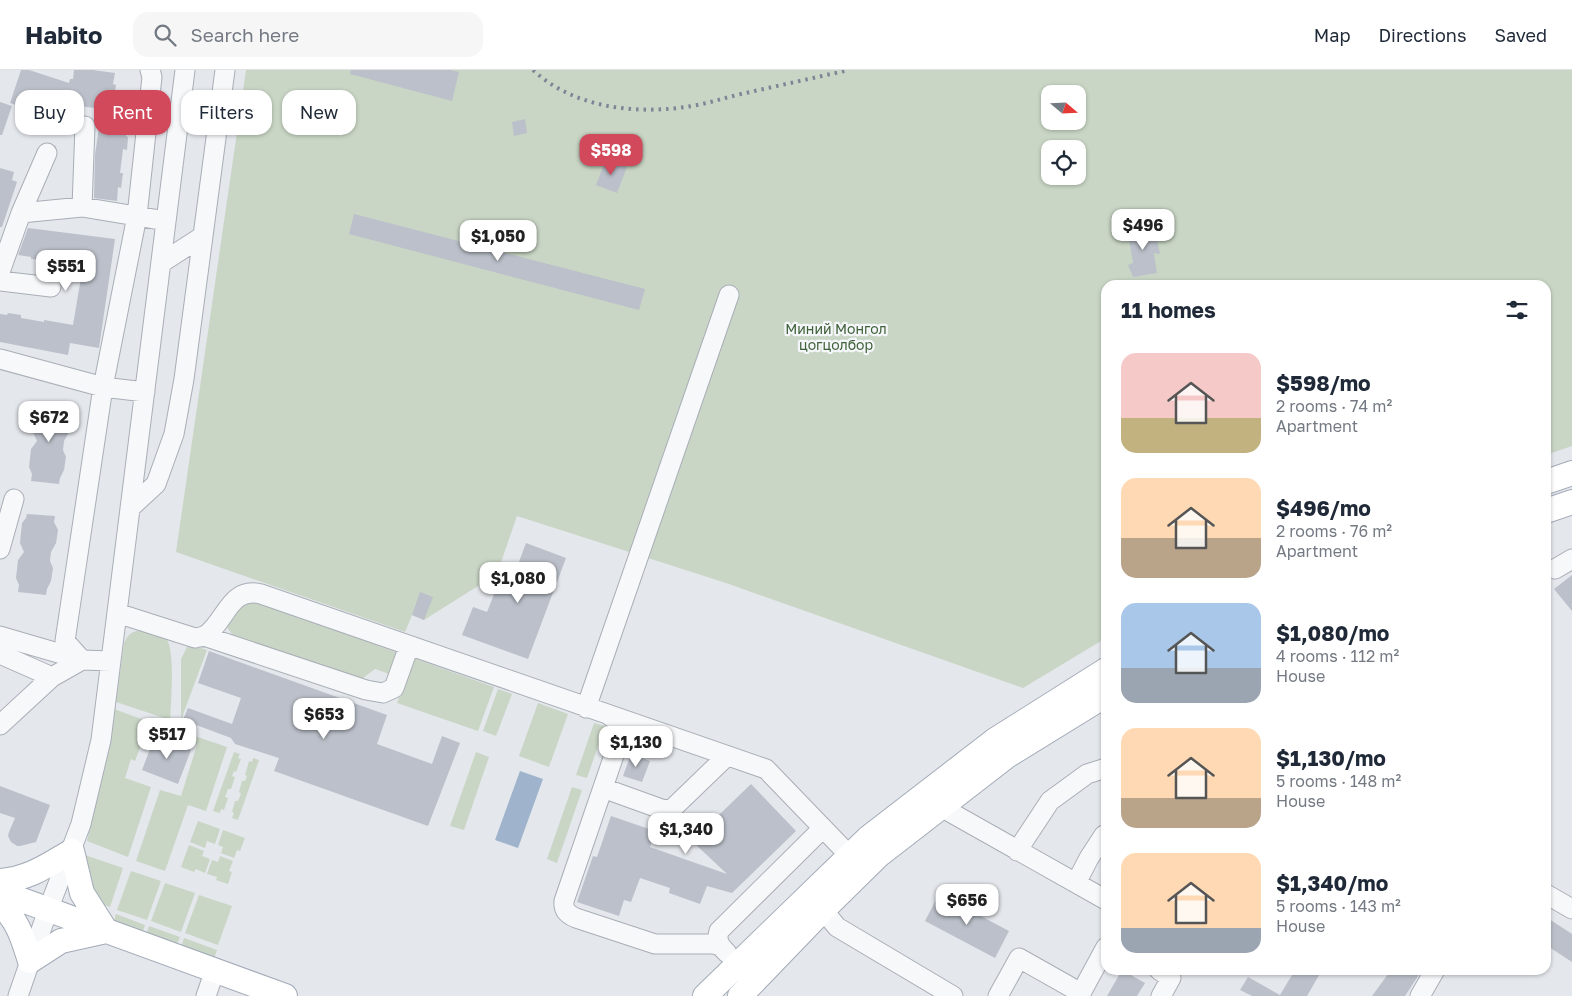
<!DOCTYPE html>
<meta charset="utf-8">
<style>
body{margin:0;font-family:"Golos Text",sans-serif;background:#f6f6f7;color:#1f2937;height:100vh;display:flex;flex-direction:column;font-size:19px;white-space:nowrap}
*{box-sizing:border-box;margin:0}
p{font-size:16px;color:#747a83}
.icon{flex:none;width:28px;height:28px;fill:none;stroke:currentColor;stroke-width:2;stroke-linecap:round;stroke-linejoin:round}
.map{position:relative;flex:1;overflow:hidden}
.side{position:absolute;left:1101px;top:210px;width:450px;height:695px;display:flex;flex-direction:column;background:#fff;border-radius:15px;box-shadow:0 1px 4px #0004}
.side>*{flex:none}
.hud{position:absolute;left:15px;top:20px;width:475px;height:45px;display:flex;gap:10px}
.needle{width:32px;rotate:109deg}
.buttons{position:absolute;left:1041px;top:15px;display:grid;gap:10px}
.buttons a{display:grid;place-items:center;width:45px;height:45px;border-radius:10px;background:#fff;box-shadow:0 1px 4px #0004;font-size:25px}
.price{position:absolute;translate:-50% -42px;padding:0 11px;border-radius:10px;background:#fff;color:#222;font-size:16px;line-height:32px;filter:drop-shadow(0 1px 2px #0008)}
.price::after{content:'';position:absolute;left:50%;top:30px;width:15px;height:11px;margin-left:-8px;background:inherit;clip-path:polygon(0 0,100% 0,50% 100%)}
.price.current{background:#d1495b;color:#fff}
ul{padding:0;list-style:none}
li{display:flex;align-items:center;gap:15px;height:125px;padding:0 20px}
li span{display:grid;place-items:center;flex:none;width:140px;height:100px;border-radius:15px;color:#555}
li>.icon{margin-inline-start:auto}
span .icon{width:60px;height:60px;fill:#fffc;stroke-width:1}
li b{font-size:21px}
h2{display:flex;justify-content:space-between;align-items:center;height:60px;padding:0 20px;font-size:21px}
.pill{padding:0 18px;border-radius:15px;background:#fff;box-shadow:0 1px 4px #0004;font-size:18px;line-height:45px}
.pill.current{background:#d1495b;color:#fff}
header{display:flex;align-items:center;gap:30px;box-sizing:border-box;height:70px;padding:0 25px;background:#fff;border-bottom:1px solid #e0e1e3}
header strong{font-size:24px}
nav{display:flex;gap:28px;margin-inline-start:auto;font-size:18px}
.search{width:350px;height:45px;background:#f6f6f7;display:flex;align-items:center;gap:12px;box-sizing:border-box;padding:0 18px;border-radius:15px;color:#747a83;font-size:19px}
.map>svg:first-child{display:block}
.green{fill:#c9d6c5;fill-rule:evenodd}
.water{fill:#9fb4cc}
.building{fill:#bbc0ca}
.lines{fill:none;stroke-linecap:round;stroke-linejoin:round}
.minor-casing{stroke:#a9aeb7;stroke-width:21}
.major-casing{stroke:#a3abb8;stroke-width:26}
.minor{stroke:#f7f8fa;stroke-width:19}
.major{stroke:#fff;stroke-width:24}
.rail{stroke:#7d8696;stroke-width:4;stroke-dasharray:2.5 5;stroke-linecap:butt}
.labels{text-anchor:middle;stroke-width:4.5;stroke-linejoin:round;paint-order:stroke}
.park-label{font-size:14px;fill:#3f6138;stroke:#f4f6f9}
</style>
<header>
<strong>Habito</strong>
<div class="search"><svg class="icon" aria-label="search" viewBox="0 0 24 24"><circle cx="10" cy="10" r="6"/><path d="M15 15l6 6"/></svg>Search here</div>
<nav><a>Map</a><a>Directions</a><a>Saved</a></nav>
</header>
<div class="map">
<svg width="1572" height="926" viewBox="0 0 1572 926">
<rect width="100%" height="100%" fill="#e4e7ec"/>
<path class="green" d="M246 0H1572V376L1546 385V215H1106V568L1023 618 726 513 517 446 497 504 424 550 412 545 405 562 176 482ZM1050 24H1078V51H1050ZM1050 79H1078V106H1050Z
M257 531 403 585 395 606 375 599 359 611 235 568 228 559 225 549 240 532Z
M142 560C150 562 162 563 167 570 175 581 171 634 170 650L116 632 124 573C128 564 132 561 142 560Z
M191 575 207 580 181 650V589L187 577Z
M413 588 494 617 478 661 397 633Z
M498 619 512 624 496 666 483 661Z
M538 633 568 644 549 697 519 686Z
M114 639 144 650 138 666 144 668 135 691 131 689 125 708 151 717 128 787 87 771 102 705Z
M594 653 605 656 587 708 576 705Z
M183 662 227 677 206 741 188 735 165 801 136 791 160 720 181 726 197 675 180 669Z
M234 682 240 684 238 688 241 689 236 702 234 701 232 706 235 707 231 719H228L225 727 228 728 224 740 221 739 220 743 213 741Z
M476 682 489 687 464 760 450 756Z
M253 688 259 690 238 750 232 748 234 743 232 742 235 731H238L241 724 239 722 242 711H245L247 706 245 705 249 691 252 692Z
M572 717 582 720 557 793 547 789Z
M198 751 220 759 215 774 207 771 205 778 190 772Z
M223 760 245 768 240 781 237 780 234 788 221 783 223 777 218 775Z
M189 775 204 781 202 786 210 789 205 803 196 799 194 802 181 797Z
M82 784 123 798 110 837 69 823Z
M220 786 233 791 229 801 232 802 228 814 216 810 217 807 207 804 212 790 218 792Z
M131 801 161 811 147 850 117 840Z
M165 813 195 823 181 862 151 851Z
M199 825 232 836 218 875 185 863Z
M116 844 145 855 140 870 111 860Z
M149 856 180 867 174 881 144 871Z
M184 868 217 880 213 892 180 881Z"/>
<path class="water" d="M520 701 543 709 518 778 495 770Z"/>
<path class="building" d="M21 0H29L69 13 70 9H73L74 0H93L115 3 113 14 116 15 114 29 111 28 110 40 57 33 52 47 10 33Z
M351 0H451L459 2 452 31 350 4Z
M0 32 12 36 2 65H0Z
M525 49 527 63 514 66 512 52Z
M100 50 127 53 126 66 128 67 127 80 123 79 120 103H123L121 118 118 117 117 131 94 128 95 85Z
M606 89 627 97 617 123 596 115Z
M0 98 14 102 12 110 17 112 2 157H0Z
M354 144 645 219 639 240 349 164Z
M1145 154 1146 163 1155 161 1160 184 1154 183 1157 203 1133 207 1128 195 1133 193 1127 157Z
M28 158 115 169 99 278 70 273 68 285 0 272V244L7 245 8 243 21 245V248L44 252V250L73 255 83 196 70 194V192L46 188V191L31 189V187L18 185Z
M40 333 68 336 67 341 71 349 69 362 64 371 63 380 66 387 64 400 60 408 59 414 31 411 32 404 29 397 31 379 37 371 33 362 35 343 40 337Z
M27 444 55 446 54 452 58 460 56 473 51 482 50 491 53 498 51 511 47 519 46 525 18 522 19 515 16 508 18 490 24 482 20 473 22 453 26 448Z
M526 473 566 488 528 589 462 565 473 537 487 542 499 512 510 516Z
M1572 505V541L1554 519Z
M420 522 433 527 424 550 412 545Z
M209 581 387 645 377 674 432 694 442 666 460 673 428 756 274 701 279 688 235 674 231 668 183 650 188 638 232 654 241 628 198 613Z
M155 666 191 680 178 714 142 700Z
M631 684 650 691 642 712 623 706Z
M751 714 796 761 732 823 707 816 700 834 669 823 670 818 640 808 631 832 624 830 619 846 577 832 593 786 597 787 611 746 655 761 650 777 727 804 692 771Z
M0 716 50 735 36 772 20 776H17L11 772 8 766 9 762 15 748 0 743Z
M939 824 1009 861 995 888 925 851Z
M1546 847 1572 864V892L1546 875Z
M1122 900 1145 913 1137 926H1107Z
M1295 900H1322L1307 926H1252L1240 920 1248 907 1280 925Z
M1391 900H1422L1405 926H1372Z"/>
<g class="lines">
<g class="minor-casing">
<path id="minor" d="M82 137 85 56
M21 143 47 83
M161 193 203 166 225 0
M0 202 21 143 82 137 166 151
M0 211 51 217
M0 289 103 317 137 146 152 7 150 0
M130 438 156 414 174 364 184 309 203 166
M0 479 14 429
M1555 499 1572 489
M117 543 195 568C199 567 203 567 206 565 226 551 230 516 261 524L766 699 849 785
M0 566 82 590
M204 566 366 620 383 623 394 618 409 576
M0 584 52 607
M82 590 65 571 103 317 145 322
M586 638 729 225
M610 646C618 651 622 655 621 665L564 831C563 840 567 844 576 848L655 874H714L720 876
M0 655 52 607 82 590 111 591
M603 718 664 740 673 738 727 686
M941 737 1106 830
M1017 781 1050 731 1087 704 1106 698
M1076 813 1089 788 1104 765
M1546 824 1572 839
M823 840 837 857 953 926
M727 883C720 876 716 871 719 861L823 758
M1159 900 1171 908 1161 926
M18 926 48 840 81 754 101 670 185 0
M206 926 215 900
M998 926 1019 888 1081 923 1106 877
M1420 926 1435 900"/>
</g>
<g class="major-casing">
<path id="major" d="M1546 412 1572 403
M1546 441 1572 432
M0 811C29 809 48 795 72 781L82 823 106 861 61 871 30 891C23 869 18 850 0 834
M0 822 285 926
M705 926 868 768 995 670 1106 600
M740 926 823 840 879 785 1007 686 1106 625"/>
</g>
<use href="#minor" class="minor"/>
<use href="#major" class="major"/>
<path class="rail" d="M533 0C575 39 638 45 692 36 709 33 724 28 741 24 777 16 813 8 849 0"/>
</g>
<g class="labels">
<g class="park-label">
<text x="836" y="264">Миний Монгол<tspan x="836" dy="16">цогцолбор</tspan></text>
</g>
</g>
</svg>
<div class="buttons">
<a><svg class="needle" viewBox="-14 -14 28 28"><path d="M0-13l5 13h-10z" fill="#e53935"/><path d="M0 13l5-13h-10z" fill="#747a83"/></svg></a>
<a><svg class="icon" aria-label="locate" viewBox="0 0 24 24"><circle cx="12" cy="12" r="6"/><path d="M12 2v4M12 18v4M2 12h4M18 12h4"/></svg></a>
</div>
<b class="price current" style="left:611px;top:106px">$598</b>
<b class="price" style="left:1143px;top:181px">$496</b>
<b class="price" style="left:498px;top:192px">$1,050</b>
<b class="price" style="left:66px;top:222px">$551</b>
<b class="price" style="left:49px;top:373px">$672</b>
<b class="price" style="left:518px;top:534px">$1,080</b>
<b class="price" style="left:324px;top:670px">$653</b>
<b class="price" style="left:167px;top:690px">$517</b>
<b class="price" style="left:636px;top:698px">$1,130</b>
<b class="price" style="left:686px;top:785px">$1,340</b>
<b class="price" style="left:967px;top:856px">$656</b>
<div class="hud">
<a class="pill">Buy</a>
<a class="pill current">Rent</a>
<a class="pill">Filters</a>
<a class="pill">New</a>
</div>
<section class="side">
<h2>11 homes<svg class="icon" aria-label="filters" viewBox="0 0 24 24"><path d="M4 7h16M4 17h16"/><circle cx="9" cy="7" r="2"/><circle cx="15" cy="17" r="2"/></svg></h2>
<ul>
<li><span style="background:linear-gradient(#f6c9c9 65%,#c2b280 0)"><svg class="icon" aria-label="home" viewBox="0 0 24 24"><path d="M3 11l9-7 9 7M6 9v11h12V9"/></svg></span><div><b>$598/mo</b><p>2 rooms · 74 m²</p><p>Apartment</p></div></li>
<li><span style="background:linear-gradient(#ffd9b3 60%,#b9a48a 0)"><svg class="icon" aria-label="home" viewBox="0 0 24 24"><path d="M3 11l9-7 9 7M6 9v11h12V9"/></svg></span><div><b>$496/mo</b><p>2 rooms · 76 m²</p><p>Apartment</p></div></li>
<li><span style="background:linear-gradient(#a9c7e8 65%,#9aa5b1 0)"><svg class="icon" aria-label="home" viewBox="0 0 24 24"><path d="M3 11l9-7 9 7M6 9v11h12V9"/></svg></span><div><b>$1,080/mo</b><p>4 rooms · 112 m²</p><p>House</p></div></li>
<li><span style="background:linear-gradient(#ffd9b3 70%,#b9a48a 0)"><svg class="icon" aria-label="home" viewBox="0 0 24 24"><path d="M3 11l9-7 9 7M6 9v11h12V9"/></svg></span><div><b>$1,130/mo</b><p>5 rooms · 148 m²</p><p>House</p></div></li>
<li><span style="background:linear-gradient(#ffd9b3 75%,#9aa5b1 0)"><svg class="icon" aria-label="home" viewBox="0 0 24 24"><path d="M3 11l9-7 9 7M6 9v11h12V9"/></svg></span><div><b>$1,340/mo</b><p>5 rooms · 143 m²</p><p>House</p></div></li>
</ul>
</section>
</div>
